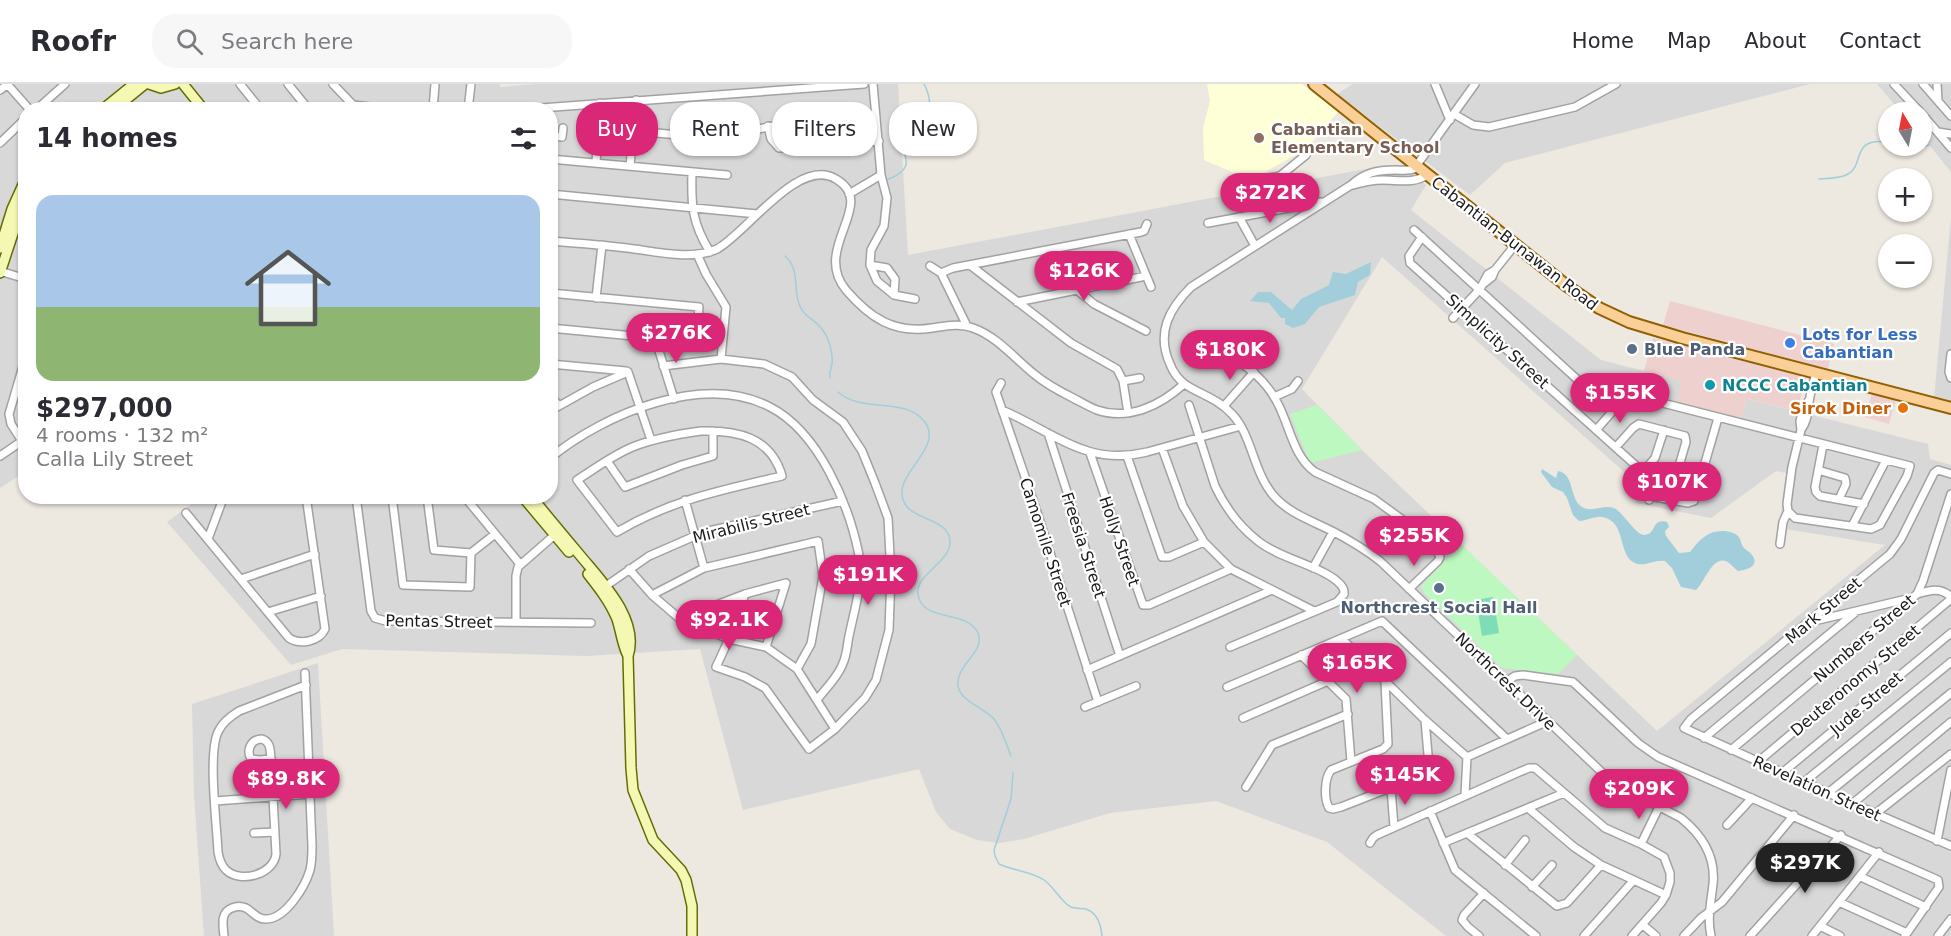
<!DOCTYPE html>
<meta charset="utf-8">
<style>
body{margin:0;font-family:"DejaVu Sans",sans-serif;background:#f7f7f7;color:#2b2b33;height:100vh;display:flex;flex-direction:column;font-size:22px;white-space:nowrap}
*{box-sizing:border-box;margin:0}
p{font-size:20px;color:#7c7c81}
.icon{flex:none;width:33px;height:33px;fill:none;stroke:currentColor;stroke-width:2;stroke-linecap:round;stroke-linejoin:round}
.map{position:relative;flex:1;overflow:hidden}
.drawer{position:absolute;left:18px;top:18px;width:540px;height:402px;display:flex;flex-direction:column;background:#fff;border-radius:24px;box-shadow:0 2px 4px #0004}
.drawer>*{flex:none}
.guide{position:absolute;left:576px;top:18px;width:570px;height:54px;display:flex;gap:12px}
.needle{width:39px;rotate:350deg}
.controls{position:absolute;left:1878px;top:18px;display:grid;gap:12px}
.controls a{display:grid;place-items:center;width:54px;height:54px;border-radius:50%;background:#fff;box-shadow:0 2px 4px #0004;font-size:30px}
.price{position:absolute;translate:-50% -51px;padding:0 14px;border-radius:21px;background:#db2777;color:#fff;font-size:20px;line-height:39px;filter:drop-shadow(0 2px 3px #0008)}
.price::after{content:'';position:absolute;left:50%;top:36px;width:18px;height:14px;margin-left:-9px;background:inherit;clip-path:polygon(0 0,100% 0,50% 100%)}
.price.on{background:#222;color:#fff}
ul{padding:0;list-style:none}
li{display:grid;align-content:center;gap:12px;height:318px;padding:0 18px}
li+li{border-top:2px solid #e1e1e2}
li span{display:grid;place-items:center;height:186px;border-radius:18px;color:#555}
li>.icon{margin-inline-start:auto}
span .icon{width:108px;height:108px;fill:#fffc;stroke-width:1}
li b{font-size:26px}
h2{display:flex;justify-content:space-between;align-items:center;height:72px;padding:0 18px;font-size:26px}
.chip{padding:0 21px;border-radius:24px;background:#fff;box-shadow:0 2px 4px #0004;font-size:21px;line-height:54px}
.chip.on{background:#db2777;color:#fff}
header{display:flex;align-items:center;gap:36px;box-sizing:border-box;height:84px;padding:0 30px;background:#fff;border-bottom:2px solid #e1e1e2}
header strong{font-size:28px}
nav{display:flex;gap:33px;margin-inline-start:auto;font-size:21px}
.search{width:420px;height:54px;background:#f7f7f7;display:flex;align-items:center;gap:15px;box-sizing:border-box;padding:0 21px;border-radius:24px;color:#7c7c81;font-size:22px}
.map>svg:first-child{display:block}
.residential{fill:#d9d8d8;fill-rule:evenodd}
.commercial{fill:#eed0cf}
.education{fill:#fefed7}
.park{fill:#bcf8c0}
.pitch{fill:#7edcb7}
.water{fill:#a1ceda}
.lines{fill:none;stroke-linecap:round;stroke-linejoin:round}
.stream{stroke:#a1ceda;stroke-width:1.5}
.street-casing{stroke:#a2a2a2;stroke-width:10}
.secondary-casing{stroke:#636e06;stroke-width:12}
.primary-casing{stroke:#906002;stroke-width:14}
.street{stroke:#fff;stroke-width:7}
.secondary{stroke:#f5f8b3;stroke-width:9}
.primary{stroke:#facf98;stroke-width:10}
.education-dot{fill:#8d6e63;stroke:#fff;stroke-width:2}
.shop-dot{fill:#3f7fe0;stroke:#fff;stroke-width:2}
.service-dot{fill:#5c6f8a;stroke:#fff;stroke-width:2}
.culture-dot{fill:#0f9aa8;stroke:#fff;stroke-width:2}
.food-dot{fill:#e8710a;stroke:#fff;stroke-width:2}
.labels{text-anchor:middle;stroke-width:4.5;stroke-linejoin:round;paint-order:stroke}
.education-label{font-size:16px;font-weight:bold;fill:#785e54;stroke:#fff;text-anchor:start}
.street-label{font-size:16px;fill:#1b1b1b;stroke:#fff}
.shop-label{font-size:16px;font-weight:bold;fill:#366cbe;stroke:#fff;text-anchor:start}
.service-label{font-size:16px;font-weight:bold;fill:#4e5e75;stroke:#fff;text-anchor:start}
.culture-label{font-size:16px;font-weight:bold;fill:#0d838f;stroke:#fff;text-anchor:start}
.food-label{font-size:16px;font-weight:bold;fill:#c56008;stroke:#fff;text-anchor:end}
</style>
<header>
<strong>Roofr</strong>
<div class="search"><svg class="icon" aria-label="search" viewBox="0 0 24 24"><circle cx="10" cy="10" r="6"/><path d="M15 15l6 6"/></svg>Search here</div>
<nav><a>Home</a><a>Map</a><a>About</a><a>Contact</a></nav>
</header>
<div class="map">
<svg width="1951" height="852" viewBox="0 0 1951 852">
<rect width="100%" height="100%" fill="#ede8e0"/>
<path class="residential" d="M0 0H500V3L538 0H898L908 171 1376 83 1403 81 1426 101 1411 126 1601 276 1683 297 1677 319 1741 335 1747 315 1928 360 1930 375 1951 381V852H1446L1327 758 1216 717 1110 729 1024 755 999 759 977 756 950 745 936 728 919 685 743 726 700 565 587 572 342 565 291 581 167 438 201 413 550 412V26H26L25 388 0 404ZM1382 173 1639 401 1636 419 1711 434 1776 387 1786 389 1779 444 1885 461 1657 647 1362 366 1302 305Z
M1353 0H1810L1505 79 1470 111 1337 10Z
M1877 0H1951V88L1922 52V28H1901Z
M1951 133V318L1934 314Z
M318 579 334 852H204L194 711 192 620Z"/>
<path class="commercial" d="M1670 217 1834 260 1828 285 1663 241Z
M1653 254 1806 293 1797 327 1747 315 1741 335 1677 319 1682 297 1644 287Z
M1872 310 1896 316 1889 340 1865 333Z"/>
<path class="education" d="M1207 0H1302L1338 28 1306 65 1251 96 1204 76 1203 44 1210 17Z"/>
<path class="park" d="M1317 321 1362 366 1310 379 1290 330Z
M1461 460 1577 571 1558 590 1502 584 1425 510 1421 503 1423 500Z"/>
<path class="pitch" d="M1493 513 1499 549 1482 552 1476 516Z"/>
<path class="water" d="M1371 178 1370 191 1358 198 1355 211 1319 223 1305 240 1293 244 1285 240V234H1281L1269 219 1250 217 1258 208H1271L1292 226 1301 215 1329 201 1333 188 1346 190Z
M1542 385 1556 394 1558 387C1575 390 1569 415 1582 423 1592 429 1604 420 1614 424 1624 429 1636 452 1645 451 1657 450 1651 434 1667 438L1669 443 1665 447 1666 452 1679 469 1690 468C1700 455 1708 446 1725 447 1730 448 1734 448 1738 452 1741 455 1741 461 1744 464 1747 467 1750 468 1752 471 1760 482 1747 486 1738 487 1734 484 1730 479 1726 477 1712 472 1704 499 1696 506L1681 503 1672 484 1665 477C1656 475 1646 482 1637 480 1616 473 1628 437 1602 433 1594 432 1587 437 1579 437L1573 431 1567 414 1563 408 1552 403 1541 388Z"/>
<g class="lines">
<path class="stream" d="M1949 55 1951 56
M1898 62 1912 67 1929 61
M1819 95C1829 94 1840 95 1848 90 1865 81 1850 53 1888 58
M886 96C926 81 893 67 903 47L927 37C932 25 930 11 924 0
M785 172C800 185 793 203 799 220 803 232 814 235 821 244 829 253 833 268 832 280 831 285 829 288 830 294
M838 308C863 330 905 312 925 338 945 366 888 392 905 420 915 437 952 435 950 460 948 481 908 493 920 517 930 537 968 527 978 549 986 568 955 581 958 602 961 618 983 623 994 635 1002 645 1006 659 1011 672
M1013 689 1011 715 994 766 995 772 999 780C1014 787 1031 787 1044 796 1054 803 1062 819 1071 823 1076 825 1081 824 1086 825 1098 829 1101 841 1102 852"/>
<g class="street-casing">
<path id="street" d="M7 0 30 26
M240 0 261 26
M288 0 309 26
M333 0 353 21 395 26
M873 0 881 91 887 114 884 142 871 166 870 181 877 197 894 211 915 215
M1435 0 1450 36
M1475 0 1414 85C1408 87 1402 86 1395 86 1377 86 1364 89 1351 101L1191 203C1169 225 1156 249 1170 280 1173 288 1179 296 1186 301 1202 311 1218 315 1232 330 1252 351 1253 387 1273 411 1289 430 1313 437 1334 448 1351 457 1366 466 1380 477L1612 698 1681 734C1702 751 1716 772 1713 800 1711 818 1707 834 1711 852
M1894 0 1920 28
M1923 0 1951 32
M1937 0 1938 16
M0 6 8 0
M36 26 65 0
M433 26 435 0
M468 26 471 0
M514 26 864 0
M1454 30 1473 41 1489 43 1575 23 1616 0
M1922 30 1951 64
M768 42 771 55 779 64 879 57
M633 47 714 54 778 41 876 33
M1938 48 1951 50
M550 52 562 53 563 44
M0 59 26 34
M550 75 727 91
M596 79 600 19
M630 82 636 16
M692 88C691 121 692 139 710 168
M1234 100 1280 92 1306 71
M1353 101C1363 98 1373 96 1383 96 1398 96 1414 100 1427 91
M550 110 757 130
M849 110 881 91
M1239 133 1255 162
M1208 139 1321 118
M1414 146 1580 298 1910 382 1907 392 1880 441 1871 445 1795 434 1788 427
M1129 150 1151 203
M1422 153 1409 172 1410 179 1643 388 1655 395 1674 399
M550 157C576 159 602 161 627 164 653 167 693 177 717 165 746 150 798 72 836 95 879 120 811 164 846 206 870 234 894 250 932 244 946 242 960 239 973 244 998 253 1014 274 1034 290 1046 300 1059 307 1073 314 1081 318 1089 323 1097 326 1129 337 1161 321 1184 300
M697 170 706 190 726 223 721 275
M870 181 887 184 895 195 894 211
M970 181 1071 259 1117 285 1123 297 1128 329
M930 182 941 189 967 242
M0 187 26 195
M941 189 953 184 1141 148 1144 147 1147 140
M1483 200 1492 193 1495 186
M1077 206 1094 220 1146 247
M550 209 699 223 696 258 550 244
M596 214 602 161
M1017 218 1146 192
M1453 234 1480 205 1488 190 1495 186 1515 161
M655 254 674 315
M1211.5 263a5.5 5.5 0 1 1 11 0a5.5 5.5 0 1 1-11 0Z
M1222 267C1246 281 1267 296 1279 322 1290 344 1294 373 1315 388L1374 415 1411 442 1438 469 1440 473 1438 477 1409 505
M1951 270 1949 288 1951 294
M550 280 626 287
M663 282 721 275 764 280 792 293 813 316 843 338 862 367 875 399 888 434 891 491 889 546 876 596 865 614 835 645 809 665 765 604 745 593 716 583 729 555 745 510
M628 288 651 356
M1123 297 1140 294
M1001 299 996 308 997 311 1034 419 1098 618
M550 311 558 321
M1274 313 1292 305 1298 297
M1189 321 1215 402C1225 423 1240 443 1258 457 1280 475 1326 483 1341 501 1344 505 1344 506 1344 510
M1224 322 1254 288
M1002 326C1054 348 1086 383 1147 368L1241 342
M550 327 593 303 628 288
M1597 345 1611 329 1620 309
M1801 346C1809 335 1807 325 1810 313 1811 305 1814 297 1816 289
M701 347C737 346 771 353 782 392 722 406 671 416 617 448L577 396C596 384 614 370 635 362 656 354 679 350 701 347Z
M1048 349 1120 572
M22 357 11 340 9 330 26 272
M1823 361 1815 403 1816 408 1820 412 1864 420
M1616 363 1633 344 1639 340 1685 352 1686 358 1669 416
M1162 364 1183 422 1204 458 1231 485 1314 527
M1090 369 1143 521H1149L1231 485
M0 372 25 355
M1127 372 1162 473H1169L1204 458
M550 374C604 330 703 288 770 323 819 348 849 421 859 471 864 497 854 527 849 552 847 561 847 571 843 579 839 592 825 605 817 616
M607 377 625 403 682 381 713 372V347
M1818 386 1845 394 1846 400 1839 415
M1643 388 1655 374 1664 346
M1951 390 1938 386 1934 389 1901 455 1890 470 1691 635 1684 644 1828 709 1951 762
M356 412 371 527 375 534 386 537 591 539
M392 412 403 501 470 503 471 469
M427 412 434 466 471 469 495 450
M464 412 520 480
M1650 412 1688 419 1694 417 1718 334
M685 416 704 484
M1649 416 1655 395
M186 429 289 554C300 561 319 558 325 545L306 412
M1852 442 1886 376
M208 455 224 412
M1780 460 1783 438 1788 427 1787 420 1792 383 1801 346 1800 337 1803 325 1809 316
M1313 484 1333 448
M629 485 652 511 680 535 729 555 766 563 797 585 835 645
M241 495 315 470
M603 504 649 472 704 448 843 417
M1917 510C1930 506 1941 503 1951 513
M652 511 704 484 818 457 823 492 811 560 797 585
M268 528 321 512
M680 535 745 510 786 499
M516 538V492L518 483 558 448
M1810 538 1911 514
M1342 555 1425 636 1467 673
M766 563 786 499
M1230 563 1337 518 1344 510
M1301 571 1346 615 1351 678
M1087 586 1272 506
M1385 598 1388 660 1383 665 1331 686C1324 695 1324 715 1329 724L1333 725 1341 723 1418 693 1425 688 1429 682 1425 636
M1506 598 1515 592 1523 591 1573 598 1638 659 1658 673 1938 796 1939 803 1905 852
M1227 603 1382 537 1507 655
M1085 623 1136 602
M1243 634 1328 597
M1704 654 1857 527
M1731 666 1917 510 1923 497 1951 410
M1467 673 1548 637
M271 675 259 676 251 675C246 666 251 655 262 655 271 658 270 666 271 675L276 770C274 790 241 800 226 786 221 781 219 774 218 768 217 742 207 666 219 646 223 638 231 632 239 627L306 601
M1759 677 1951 515
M1782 689 1951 549
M1804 698 1951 578
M1246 703 1272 661 1348 630
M1391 704 1394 743
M1828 709 1951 609
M1465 711 1467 673
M215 717 310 710
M1852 720 1951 638
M1528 724 1574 763 1601 781 1666 811
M1430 727 1455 786 1536 852
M1875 730 1951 670
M1727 741 1752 714
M254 749 275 748
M1467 749 1557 822 1567 819 1601 781
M1937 757 1951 686
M1370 759 1373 754 1377 751 1517 689 1529 684H1535L1605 744 1641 760 1664 773 1670 789V798L1666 811 1661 819 1632 852
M1443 759 1564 709
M1641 760 1659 723
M1505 781 1525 756
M1861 793 1926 823
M1532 803 1552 781
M1839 818 1907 849
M1643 841 1656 852
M1820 842 1840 852
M224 852C223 842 220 828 232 824 237 822 241 822 246 824 253 828 257 835 265 835 285 836 305 803 310 786 312 778 312 770 312 762L305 589
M1479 852 1468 843 1462 836 1464 831 1484 809
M1584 852 1633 797
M1684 852 1701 834 1722 818 1794 731
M1750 852 1841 751
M1812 852 1879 768
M1938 852 1951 835"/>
</g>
<g class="secondary-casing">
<path id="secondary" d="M149 0 161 4 175 0
M183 0 204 26
M102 26 134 0
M113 26 145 0
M0 164 12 125 26 94
M0 189 26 110
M522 412 569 468
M531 412C547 432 563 451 579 470 601 497 640 535 628 572L631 684 633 706 653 756 681 786 686 796 692 822V852
M588 490C599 504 610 518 617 535 621 547 622 560 628 572"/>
</g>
<g class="primary-casing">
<path id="primary" d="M1314 0 1567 202 1599 224 1629 238 1682 254 1951 324"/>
</g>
<use href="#street" class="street"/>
<use href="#secondary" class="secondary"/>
<use href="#primary" class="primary"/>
</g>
<circle class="education-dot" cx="1259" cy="54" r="6"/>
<circle class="shop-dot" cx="1790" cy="259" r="6"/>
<g class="service-dot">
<circle cx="1632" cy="265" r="6"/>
<circle cx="1439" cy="504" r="6"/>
</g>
<circle class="culture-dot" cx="1710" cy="301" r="6"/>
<circle class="food-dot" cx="1903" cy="324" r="6"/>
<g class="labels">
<g class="education-label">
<text x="1271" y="51">Cabantian<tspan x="1271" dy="18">Elementary School</tspan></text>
</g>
<g class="street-label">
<text transform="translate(1515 159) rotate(38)" y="6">Cabantian-Bunawan Road</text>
<text transform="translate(1498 257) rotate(42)" y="6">Simplicity Street</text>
<text transform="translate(751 439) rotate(-14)" y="6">Mirabilis Street</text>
<text transform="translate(1120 457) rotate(71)" y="6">Holly Street</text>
<text transform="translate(1046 458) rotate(72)" y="6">Camomile Street</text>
<text transform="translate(1084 461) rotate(72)" y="6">Freesia Street</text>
<text transform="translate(1823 526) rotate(-40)" y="6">Mark Street</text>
<text transform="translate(439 537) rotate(1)" y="6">Pentas Street</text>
<text transform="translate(1864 554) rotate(-40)" y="6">Numbers Street</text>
<text transform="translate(1855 596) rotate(-40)" y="6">Deuteronomy Street</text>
<text transform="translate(1506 597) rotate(44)" y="6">Northcrest Drive</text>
<text transform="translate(1866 619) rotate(-40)" y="6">Jude Street</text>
<text transform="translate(1817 704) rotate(24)" y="6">Revelation Street</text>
</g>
<g class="shop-label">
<text x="1802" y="256">Lots for Less<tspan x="1802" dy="18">Cabantian</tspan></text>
</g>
<g class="service-label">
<text x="1644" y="271">Blue Panda</text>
<text x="1439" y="529" text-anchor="middle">Northcrest Social Hall</text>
</g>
<g class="culture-label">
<text x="1722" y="307">NCCC Cabantian</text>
</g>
<g class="food-label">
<text x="1891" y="330">Sirok Diner</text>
</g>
</g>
</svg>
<div class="controls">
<a><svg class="needle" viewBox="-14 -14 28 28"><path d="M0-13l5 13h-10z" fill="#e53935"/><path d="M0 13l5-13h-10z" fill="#7c7c81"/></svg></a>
<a>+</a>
<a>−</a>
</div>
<b class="price" style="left:1270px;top:140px">$272K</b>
<b class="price" style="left:1084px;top:218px">$126K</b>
<b class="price" style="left:676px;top:280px">$276K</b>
<b class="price" style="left:1230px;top:297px">$180K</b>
<b class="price" style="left:1620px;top:340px">$155K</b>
<b class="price" style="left:1672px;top:429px">$107K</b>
<b class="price" style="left:1414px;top:483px">$255K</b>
<b class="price" style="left:868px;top:522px">$191K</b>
<b class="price" style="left:729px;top:567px">$92.1K</b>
<b class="price" style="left:1357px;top:610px">$165K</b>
<b class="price" style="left:1405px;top:722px">$145K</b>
<b class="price" style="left:286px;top:726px">$89.8K</b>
<b class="price" style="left:1639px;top:736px">$209K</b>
<b class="price on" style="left:1805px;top:810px">$297K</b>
<div class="guide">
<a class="chip on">Buy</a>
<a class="chip">Rent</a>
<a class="chip">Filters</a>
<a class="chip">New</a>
</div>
<section class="drawer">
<h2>14 homes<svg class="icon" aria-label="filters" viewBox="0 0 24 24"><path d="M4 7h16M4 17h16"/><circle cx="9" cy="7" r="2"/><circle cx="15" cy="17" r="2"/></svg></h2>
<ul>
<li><span style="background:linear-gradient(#a9c7e8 60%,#8fb573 0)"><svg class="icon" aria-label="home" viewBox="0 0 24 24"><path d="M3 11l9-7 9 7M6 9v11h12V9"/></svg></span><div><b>$297,000</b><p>4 rooms · 132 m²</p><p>Calla Lily Street</p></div></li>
</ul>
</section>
</div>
